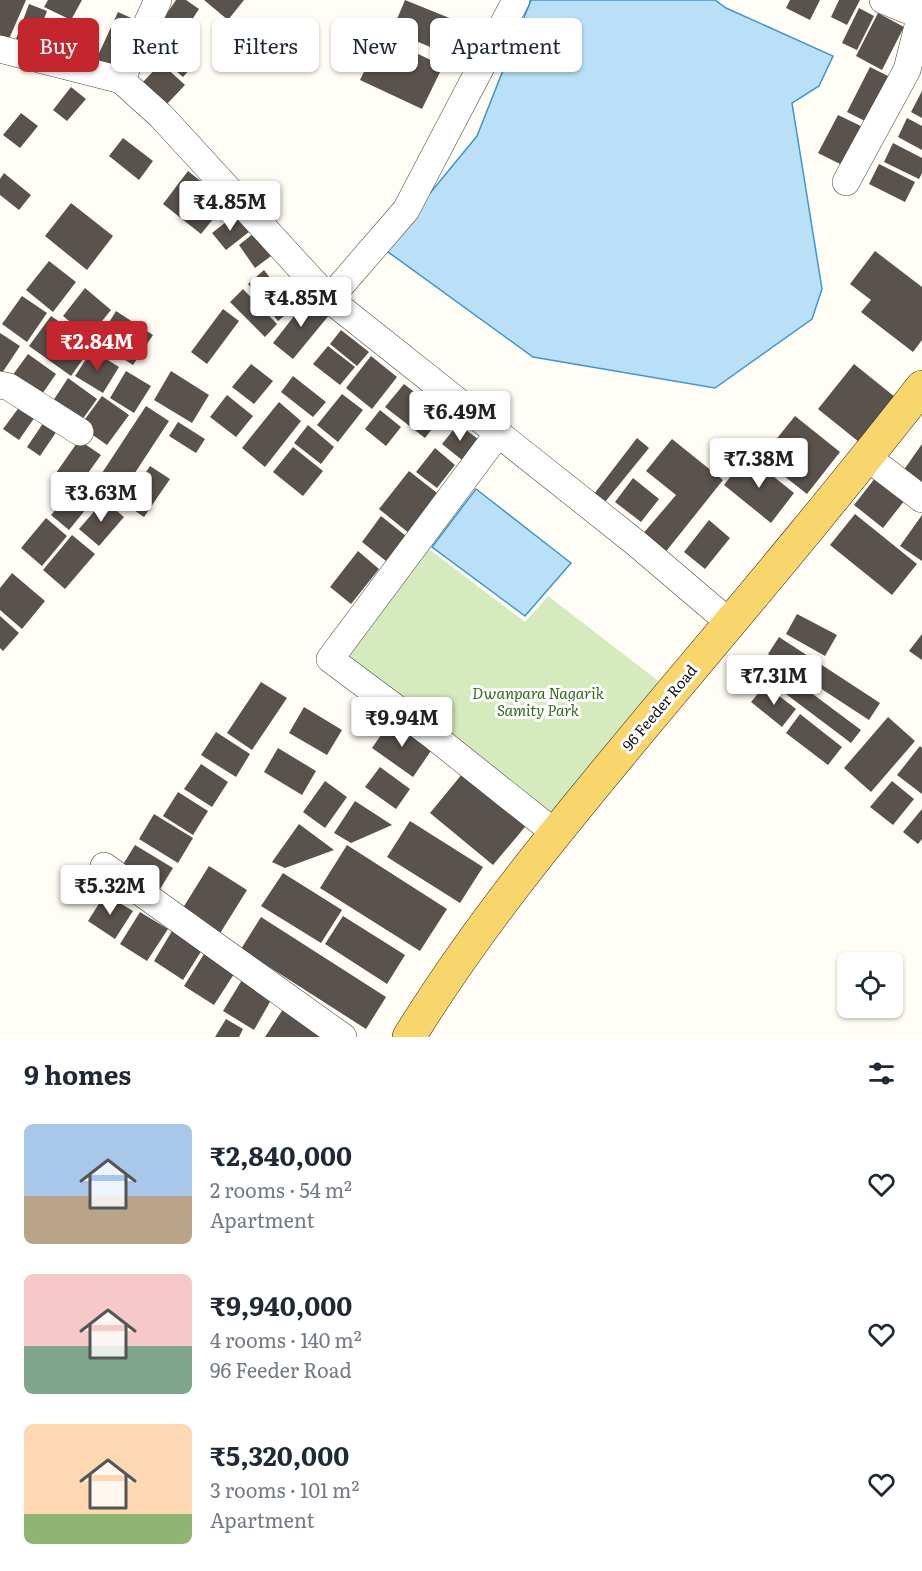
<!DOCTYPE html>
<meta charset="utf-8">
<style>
body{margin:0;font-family:Literata,serif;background:#f2f2f3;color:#1f2937;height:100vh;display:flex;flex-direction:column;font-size:22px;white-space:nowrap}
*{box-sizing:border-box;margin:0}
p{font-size:20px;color:#747a83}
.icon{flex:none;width:33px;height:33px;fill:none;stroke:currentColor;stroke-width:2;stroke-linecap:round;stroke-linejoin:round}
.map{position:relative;height:1037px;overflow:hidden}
.drawer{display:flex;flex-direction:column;background:#fff;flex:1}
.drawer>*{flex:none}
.hud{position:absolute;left:18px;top:18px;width:600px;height:54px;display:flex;gap:12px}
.fabs{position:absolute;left:837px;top:952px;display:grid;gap:12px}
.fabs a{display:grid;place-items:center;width:66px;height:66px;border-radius:9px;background:#fff;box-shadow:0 2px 4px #0004;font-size:30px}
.price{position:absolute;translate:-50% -51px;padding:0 14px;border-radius:6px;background:#fff;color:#222;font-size:20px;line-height:39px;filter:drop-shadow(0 2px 3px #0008)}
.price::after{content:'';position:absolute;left:50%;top:36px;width:18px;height:14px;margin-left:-9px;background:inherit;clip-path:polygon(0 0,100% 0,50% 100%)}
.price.selected{background:#c4262e;color:#fff}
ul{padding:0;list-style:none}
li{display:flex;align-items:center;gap:18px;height:150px;padding:0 24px}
li span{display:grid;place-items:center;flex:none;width:168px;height:120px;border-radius:9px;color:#555}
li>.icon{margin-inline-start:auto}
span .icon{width:72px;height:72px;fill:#fffc;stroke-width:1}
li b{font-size:26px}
h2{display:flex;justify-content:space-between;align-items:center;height:72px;padding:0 24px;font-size:26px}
.chip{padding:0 21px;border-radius:9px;background:#fff;box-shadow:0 2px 4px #0004;font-size:21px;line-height:54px}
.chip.selected{background:#c4262e;color:#fff}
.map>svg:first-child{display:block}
.green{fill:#d5ebbd}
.water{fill:#b9e0f7;stroke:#3f96cf;stroke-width:1.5}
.building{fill:#5a524d}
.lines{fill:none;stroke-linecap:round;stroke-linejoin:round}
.minor-casing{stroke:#444;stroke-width:28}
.primary-casing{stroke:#222;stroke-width:34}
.minor{stroke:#fff;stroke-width:27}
.primary{stroke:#f9d66b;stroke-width:33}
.labels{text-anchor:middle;stroke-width:6;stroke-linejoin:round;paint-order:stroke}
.park-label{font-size:15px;font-style:italic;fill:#2f6b1f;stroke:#fff}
.street-label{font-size:15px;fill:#111;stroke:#fff}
</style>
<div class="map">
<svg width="922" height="1037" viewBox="0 0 922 1037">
<rect width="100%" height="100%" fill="#fffdf5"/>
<path class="green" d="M429 549 525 622 548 596 661 683 549 819 345 655Z"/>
<path class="water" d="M531 0H715L726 8 833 56 819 86 792 103 822 289 812 319 715 388 533 357 384 249 477 136Z
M476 489 571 563 525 616 432 547Z"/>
<path class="building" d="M0 0H26L9 39 0 35Z
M48 0H82L71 20 44 7Z
M176 0H186L199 9 180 38 159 25Z
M204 0H244L228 20Z
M405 0 484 32 471 64 392 31Z
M790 0H820L810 20 786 8Z
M839 0H860L847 25 831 17Z
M29 4 47 11 33 49 15 42Z
M859 8 874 16 857 50 842 43Z
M118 12 140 22 117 72 95 62Z
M878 13 904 27 882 70 856 56Z
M47 19 71 26 60 61 36 54Z
M161 30 197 61 183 77 148 47Z
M381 36 443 66 422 109 360 80Z
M161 63 185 85 167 104 143 82Z
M870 67 894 79 871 124 847 112Z
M71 87 86 99 67 121 53 110Z
M922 91V118L911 112Z
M21 113 38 126 20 148 3 135Z
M838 115 863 127 844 166 818 153Z
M907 118 922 126V150L898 137Z
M123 138 153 161 139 180 109 156Z
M893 143 922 158V173L919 179 884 162Z
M879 164 915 182 905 202 869 184Z
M188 171 227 202 201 234 163 204Z
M4 173 31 195 19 210 0 195V179Z
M71 203 113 236 87 270 45 236Z
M235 215 249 232 226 250 212 233Z
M254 233 271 256 255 268 239 245Z
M875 251 922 287V340L913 352 861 312 871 300 850 284Z
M49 261 76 282 53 312 26 290Z
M264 270 294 308 278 321 248 284Z
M85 288 111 310 89 337 63 316Z
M243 289 277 324 265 337 230 302Z
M22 296 47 313 27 342 2 324Z
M309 297 330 314 293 359 273 343Z
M223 309 239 321 207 364 191 352Z
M116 311 153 335 133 365 97 342Z
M51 316 93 345 71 376 29 346Z
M341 330 369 352 357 366 330 344Z
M0 333 20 346 0 376Z
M328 346 355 367 340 385 313 364Z
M92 350 119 367 103 393 75 376Z
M28 354 56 374 40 397 12 376Z
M371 356 397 377 372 409 346 388Z
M251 364 273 381 254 404 232 387Z
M854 364 895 397 859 442 818 409Z
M126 371 151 386 134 413 110 398Z
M171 371 209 395 192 423 154 400Z
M293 376 326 402 313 417 281 392Z
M68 378 97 399 77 427 49 407Z
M404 384 443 415 425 438 385 407Z
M342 394 363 410 338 442 317 425Z
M227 395 253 416 236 437 210 417Z
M102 396 129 415 107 445 80 426Z
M279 402 301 421 265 467 242 448Z
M20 406 35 417 19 440 3 429Z
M146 406 169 421 125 488 102 473Z
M380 410 401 427 386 446 365 429Z
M48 416 61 425 40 456 27 447Z
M795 416 840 452 807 494 761 458Z
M178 422 205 439 196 453 169 436Z
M458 424 478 439 462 460 442 444Z
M308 425 334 447 321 464 294 443Z
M637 438 649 448 605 502 594 494Z
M672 439 723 480 664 554 641 536 676 495 646 471Z
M79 440 101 455 83 480 75 474 69 482 56 473Z
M922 444V485L903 471Z
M293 447 323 471 303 496 273 472Z
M435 448 455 465 437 488 416 472Z
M747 455 794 493 771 523 724 485Z
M150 466 170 479 144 517 125 504Z
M409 471 441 496 410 534 379 509Z
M879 473 908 496 883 528 854 505Z
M633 478 659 499 641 522 615 502Z
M78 484 95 498 69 530 51 515Z
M104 500 124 517 99 546 79 529Z
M855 514 917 564 892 595 830 545Z
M922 515V561L900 546Z
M381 516 406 536 386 561 362 542Z
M46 518 67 536 42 566 21 548Z
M709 520 730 538 705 569 684 552Z
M72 535 95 554 65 589 43 570Z
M358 551 379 569 351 604 330 587Z
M12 573 45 601 22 629 0 610V588Z
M797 614 837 635 825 656 786 634Z
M0 616 19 633 3 651 0 648Z
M922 634V660L909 651Z
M779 637 880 703 869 720 768 654Z
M763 657 861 730 851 743 754 670Z
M261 682 287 698 252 750 227 733Z
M765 685 796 709 782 727 751 702Z
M304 707 342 730 327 755 289 733Z
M800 714 842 747 828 765 786 733Z
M888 717 915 741 871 792 844 768Z
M392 719 433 748 413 777 372 748Z
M216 732 250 754 236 777 201 755Z
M920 746 922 748V794L897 775Z
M278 748 316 771 302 795 264 772Z
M201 764 228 782 212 807 184 789Z
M380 767 410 789 396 809 365 787Z
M467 768 530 821 493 865 430 813Z
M325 781 347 797 325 828 303 812Z
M892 781 914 799 893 825 870 807Z
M178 792 208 811 193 835 163 816Z
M355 801 392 825 351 843 334 833Z
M922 809V839L918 844 903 832Z
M154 814 193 838 178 863 139 839Z
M410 821 483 867 460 903 387 857Z
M299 824 334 850 285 868 272 862Z
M135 845 173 868 157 894 119 871Z
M347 845 447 909 420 951 320 888Z
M209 866 247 890 219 935 181 911Z
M283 873 342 910 321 943 261 906Z
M105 894 133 911 115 939 88 921Z
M140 912 168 929 147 961 120 944Z
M343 916 405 955 387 984 325 944Z
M261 917 386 997 366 1029 241 949Z
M172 931 202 950 183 980 154 961Z
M204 954 234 974 214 1005 184 986Z
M245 975 275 993 254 1030 223 1011Z
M285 1006 333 1037H265Z
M226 1019 243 1029 239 1037H215Z"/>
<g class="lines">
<g class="minor-casing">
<path id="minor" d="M883 0 922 16
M0 49 121 80 158 0
M121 80 161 116 329 299 636 543 730 623
M846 182 907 70 922 10
M329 299 406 210 516 0
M0 385 9 387 80 432
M497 435 330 659 432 735 555 833
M867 457 922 499
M104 866 343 1037"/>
</g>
<g class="primary-casing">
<path id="primary" d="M409 1037C478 925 562 824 646 723 739 612 833 501 922 387"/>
</g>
<use href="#minor" class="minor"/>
<use href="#primary" class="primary"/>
</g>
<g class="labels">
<g class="park-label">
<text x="538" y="699">Dwanpara Nagarik<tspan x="538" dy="17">Samity Park</tspan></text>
</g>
<g class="street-label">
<text transform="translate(660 708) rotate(-50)" y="5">96 Feeder Road</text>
</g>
</g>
</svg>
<div class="fabs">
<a><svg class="icon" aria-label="locate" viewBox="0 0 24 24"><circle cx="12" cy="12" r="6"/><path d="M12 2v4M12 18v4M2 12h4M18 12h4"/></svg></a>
</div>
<b class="price" style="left:230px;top:232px">₹4.85M</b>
<b class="price" style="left:301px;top:328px">₹4.85M</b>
<b class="price selected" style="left:97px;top:372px">₹2.84M</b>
<b class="price" style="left:460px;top:442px">₹6.49M</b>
<b class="price" style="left:759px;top:489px">₹7.38M</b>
<b class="price" style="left:101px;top:523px">₹3.63M</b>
<b class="price" style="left:774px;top:706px">₹7.31M</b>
<b class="price" style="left:402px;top:748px">₹9.94M</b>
<b class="price" style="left:110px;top:916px">₹5.32M</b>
<div class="hud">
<a class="chip selected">Buy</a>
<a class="chip">Rent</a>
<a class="chip">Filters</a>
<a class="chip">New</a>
<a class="chip">Apartment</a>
</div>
</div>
<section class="drawer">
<h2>9 homes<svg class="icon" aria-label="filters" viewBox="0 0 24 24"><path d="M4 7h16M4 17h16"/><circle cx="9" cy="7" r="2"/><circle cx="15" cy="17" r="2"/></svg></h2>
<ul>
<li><span style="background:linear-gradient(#a9c7e8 60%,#b9a48a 0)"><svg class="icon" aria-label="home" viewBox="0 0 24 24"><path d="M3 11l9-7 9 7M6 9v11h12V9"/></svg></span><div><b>₹2,840,000</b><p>2 rooms · 54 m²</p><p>Apartment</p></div><svg class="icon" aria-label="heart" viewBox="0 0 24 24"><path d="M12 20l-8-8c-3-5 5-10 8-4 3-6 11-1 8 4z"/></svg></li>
<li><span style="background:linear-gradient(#f6c9c9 60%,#7fa58c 0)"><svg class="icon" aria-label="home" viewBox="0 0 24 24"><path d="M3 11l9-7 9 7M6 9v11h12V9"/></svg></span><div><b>₹9,940,000</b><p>4 rooms · 140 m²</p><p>96 Feeder Road</p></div><svg class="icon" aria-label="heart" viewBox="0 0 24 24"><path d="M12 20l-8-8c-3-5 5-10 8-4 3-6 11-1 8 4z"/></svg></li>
<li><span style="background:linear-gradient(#ffd9b3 75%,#8fb573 0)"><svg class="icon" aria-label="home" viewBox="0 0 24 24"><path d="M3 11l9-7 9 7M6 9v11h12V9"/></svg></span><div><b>₹5,320,000</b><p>3 rooms · 101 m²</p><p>Apartment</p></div><svg class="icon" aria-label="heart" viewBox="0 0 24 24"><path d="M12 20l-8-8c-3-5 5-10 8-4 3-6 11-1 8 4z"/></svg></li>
</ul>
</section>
